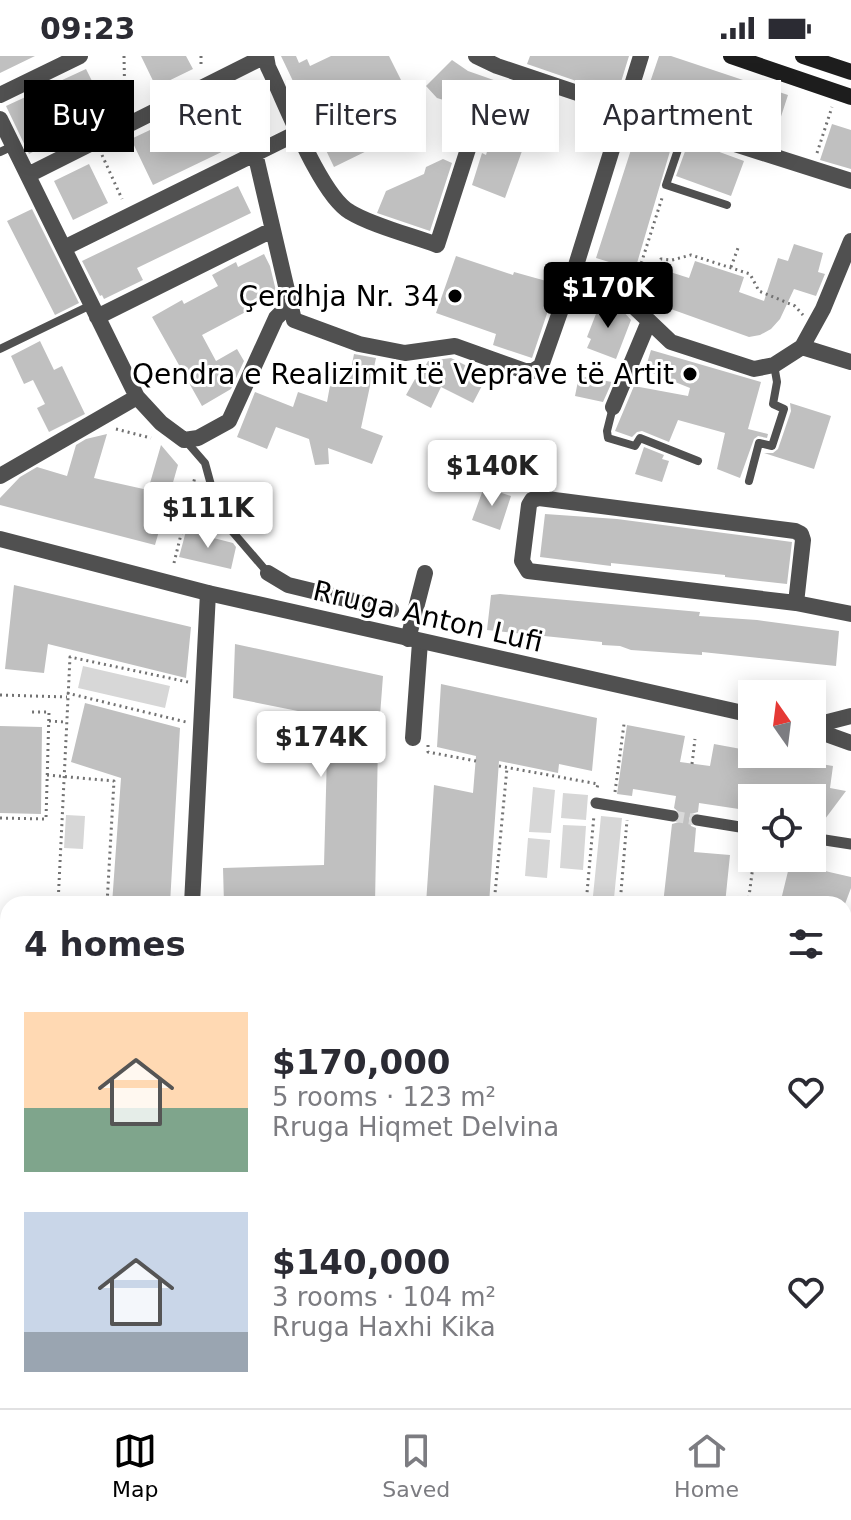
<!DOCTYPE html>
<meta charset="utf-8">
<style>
body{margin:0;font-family:"DejaVu Sans",sans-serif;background:#f2f2f3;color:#2b2b33;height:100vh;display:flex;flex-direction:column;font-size:30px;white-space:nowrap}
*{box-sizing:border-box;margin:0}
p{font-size:26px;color:#7c7c81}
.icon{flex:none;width:44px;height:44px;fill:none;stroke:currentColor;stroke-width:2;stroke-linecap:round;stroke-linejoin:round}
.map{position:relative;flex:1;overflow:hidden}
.panel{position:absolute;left:0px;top:840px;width:852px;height:512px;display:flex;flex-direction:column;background:#fff;border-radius:24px 24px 0 0;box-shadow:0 4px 20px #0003}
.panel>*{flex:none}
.hud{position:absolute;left:24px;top:24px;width:804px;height:72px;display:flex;gap:16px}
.needle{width:52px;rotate:346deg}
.tools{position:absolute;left:738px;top:624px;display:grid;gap:16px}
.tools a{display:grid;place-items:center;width:88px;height:88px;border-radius:0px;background:#fff;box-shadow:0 4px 20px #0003;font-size:40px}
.price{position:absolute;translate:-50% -68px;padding:0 18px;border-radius:8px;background:#fff;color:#222;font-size:26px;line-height:52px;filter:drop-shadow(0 2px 4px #0008)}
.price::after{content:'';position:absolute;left:50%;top:48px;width:24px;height:18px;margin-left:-12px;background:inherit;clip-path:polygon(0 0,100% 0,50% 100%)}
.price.on{background:#000;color:#fff}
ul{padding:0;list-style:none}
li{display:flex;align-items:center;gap:24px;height:200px;padding:0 24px}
li span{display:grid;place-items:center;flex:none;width:224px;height:160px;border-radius:0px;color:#555}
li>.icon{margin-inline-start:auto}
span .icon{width:96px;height:96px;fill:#fffc;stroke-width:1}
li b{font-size:34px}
h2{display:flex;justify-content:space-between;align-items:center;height:96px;padding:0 24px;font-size:34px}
.tag{padding:0 28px;border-radius:0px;background:#fff;box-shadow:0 4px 20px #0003;font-size:28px;line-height:72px}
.tag.on{background:#000;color:#fff}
.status{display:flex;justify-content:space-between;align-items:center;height:56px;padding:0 40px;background:#fff;direction:ltr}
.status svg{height:22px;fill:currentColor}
.tabs{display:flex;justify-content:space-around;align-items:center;height:112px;border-top:2px solid #e1e1e2;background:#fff;font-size:22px;color:#7c7c81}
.tabs a{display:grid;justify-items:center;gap:4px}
.tabs .on{color:#000}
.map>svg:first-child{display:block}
.green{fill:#d7d7d7}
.building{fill:#c0c0c0}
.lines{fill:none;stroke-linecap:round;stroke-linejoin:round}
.pedestrian-tunnel{stroke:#d9d9d9;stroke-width:11;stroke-dasharray:11 5.5;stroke-linecap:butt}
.path{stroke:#727272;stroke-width:3;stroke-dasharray:2 4;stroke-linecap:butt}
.service{stroke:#505050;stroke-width:8}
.pedestrian{stroke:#505050;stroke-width:11}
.minor{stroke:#505050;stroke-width:16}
.tertiary{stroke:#505050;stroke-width:16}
.secondary{stroke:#1d1d1d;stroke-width:16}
.poi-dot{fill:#000;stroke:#fff;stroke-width:3}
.labels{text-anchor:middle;stroke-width:6;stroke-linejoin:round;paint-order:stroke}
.poi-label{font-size:28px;fill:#000;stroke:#fff;text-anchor:end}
.street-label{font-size:28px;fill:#000;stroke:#fff}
</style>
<div class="status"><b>09:23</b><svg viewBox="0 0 49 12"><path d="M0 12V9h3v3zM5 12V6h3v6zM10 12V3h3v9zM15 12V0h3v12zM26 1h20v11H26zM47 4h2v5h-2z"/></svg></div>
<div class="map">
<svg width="851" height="1352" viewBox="0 0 851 1352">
<rect width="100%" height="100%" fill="#fff"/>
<path class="green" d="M83 610 170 630 165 652 78 632Z
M533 731 555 734 551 777 529 776Z
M563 737 588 739 586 764 561 762Z
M66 759 85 760 83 793 64 792Z
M601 760 622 762 614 842 593 840Z
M563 769 586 770 583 814 560 812Z
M528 782 550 784 547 822 525 820Z"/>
<path class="building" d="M0 0H35L0 17Z
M141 0H186L193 13 156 31Z
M281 0H296L299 7 307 3 310 10 331 0H389L414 50 391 62 396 74 380 82 383 87 334 111Z
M530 0H629L617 39 527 8Z
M659 0H671L788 39 776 76 680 44 675 58 643 47Z
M452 4 468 15 519 33 520 29 543 37 505 142 472 129 482 97 486 99 497 61 491 59 490 53 484 46H477L470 52 437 42 426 30Z
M86 13 108 57 29 98 6 50Z
M248 31 270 76 234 94 232 91 153 129 131 83 169 65 178 86 220 65 212 48Z
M832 68 851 74V113L820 104Z
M639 69 669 78 667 83 673 85 635 214 596 202Z
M695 87 744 105 731 140 676 120 687 90 693 92Z
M443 103 452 107 430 175 377 157 386 135 424 118 426 111Z
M89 108 108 147 73 164 54 125Z
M238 130 251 157 137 212 143 224 104 243 102 239 100 240 82 205Z
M32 153 79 247 55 259 7 165Z
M794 188 823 197 818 216 825 218 816 240 794 233 780 263 771 273 760 279 749 281 654 247 667 215 689 222 695 205 744 221 739 236 764 245 778 202 788 205Z
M264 198 270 210 276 235 257 245 259 249 202 279 216 305 237 293 244 305 231 333 202 350 152 261 182 244 184 248 218 230 212 219 236 206 238 211Z
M456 200 513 219 514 216 557 228 532 302 493 289 496 278 436 257Z
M601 245 623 255 631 264 616 303 587 292 591 283 587 281Z
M40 285 54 314 62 310 85 358 49 376 37 352 45 348 33 324 24 328 11 300Z
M651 294 761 326 748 373 768 378 767 382 758 380 754 383 740 422 717 413 725 377 678 364 669 386 642 375 637 376 632 381 615 375 634 330 688 340 690 332 645 314Z
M354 298 376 302 361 372 383 380 372 408 328 392 329 408 315 409 309 383 276 371 267 393 237 381 255 336 293 351 298 336 327 346 331 324 348 328Z
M451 302 487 320 473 347 441 331 431 352 406 339 415 323 418 324 428 305 434 307 436 304Z
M579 320 612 326 603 346 575 340Z
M790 347 831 360 814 413 764 397H773L778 393 791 355Z
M107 378 94 422 148 434 161 389 178 409 155 489 0 449V442L20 421 37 411 67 420 76 389 86 383Z
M644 391 664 399 662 403 669 405 662 426 635 418Z
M484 431 511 440 500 474 472 464Z
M545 458 617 463 792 486 787 528 725 521V519L611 507V510L540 501Z
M186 475 233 487 236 491 231 513 179 501Z
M14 529 191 571 186 622 48 588 44 617 5 613Z
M500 538 700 556 699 560 757 564 839 575 836 610 702 596V599L631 594 620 590 602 589V586L487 574 491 539Z
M235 588 383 620 378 686 375 848H224L223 812 324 809 328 661 233 642Z
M441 628 597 662 592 715 559 708 558 717 499 705 489 848H426L434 729 473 737 476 700 437 691Z
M85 647 180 672 170 848H112L121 722 71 706Z
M627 669 685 680 680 706 710 710 714 688 752 695V698H774L773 700 833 710 830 732 846 735 825 763 812 761V742H752V755L699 747 698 756 691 758 689 763 691 770 696 772 694 796 730 799 725 848H663L672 768 679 766 681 758 674 752 676 740 633 733 632 740 617 738Z
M0 670 42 671 41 758 0 757Z
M790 807 851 821V832L845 848H780Z"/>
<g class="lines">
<path class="pedestrian-tunnel" d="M673 760 697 764"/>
<path class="path" d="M124 0 125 52
M201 0V12
M204 48 227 95
M191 58 205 51
M817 97 832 51
M102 99 122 143
M731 211 738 192
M653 220 661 203 672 204 691 199 750 218 759 235 795 250 803 259
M634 230 662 142
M116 373 151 382
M174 507 195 421
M67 637 186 666
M0 639 67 641
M49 665 65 666
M428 689V696L476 705
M692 708 695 683
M499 710 598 728 597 732
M47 719 114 725 107 848
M615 736 624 668
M0 762 46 763 49 656H31
M58 848 70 601 188 626
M494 848 507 712
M586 848 594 759
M620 848 627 764
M748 848 754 802"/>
<path class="service" d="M685 73 666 129 727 149
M0 96 13 90
M0 293 91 249
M613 351 607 375 608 382 635 390 640 382 698 405
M185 384 205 407 214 440 231 474 268 517
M749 425 759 387 772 390 784 353 773 348 777 326 774 309
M844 1005H851
M844 1102H851"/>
<path class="pedestrian" d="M596 747 673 760
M697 764 752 773
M812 782 851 788"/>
<path class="minor" d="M266 0 268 11C285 45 320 139 350 156 371 169 413 180 437 189L480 56
M476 0 497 10 625 53 851 125
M0 39 80 0
M0 63 137 341 161 367 184 384 198 382 229 365 276 262 289 249
M255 97 294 264 359 288 405 297 455 290 525 315H533L541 310 573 219 641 0
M28 119 265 0
M64 192 299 76
M573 219 629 246 671 286 754 313 774 309 802 291 851 306
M97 261 272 174
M802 291 823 253 851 185
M613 351 649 265
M0 420 137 341
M539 442 795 475 801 478 803 484 796 547 528 515 522 505 529 449 532 444Z
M268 517 288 529 391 554
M796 547 851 558
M408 583 425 517
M413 682 420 586
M192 848 208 537
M0 962 8 957
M844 969H851
M0 1160 8 1157
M844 1265 851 1268
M372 1352V1344"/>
<path class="tertiary" d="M0 483 208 537 752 659
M812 670 851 660
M812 673 851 687
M844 923 851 900
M0 1170C12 1210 2 1265 0 1307
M712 1352 714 1344"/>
<path class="secondary" d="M731 0 851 41
M803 0 851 16"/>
</g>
<g class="poi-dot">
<circle cx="455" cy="240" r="8"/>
<circle cx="690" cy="318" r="8"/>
</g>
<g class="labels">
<g class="poi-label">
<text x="439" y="250">Çerdhja Nr. 34</text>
<text x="674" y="328">Qendra e Realizimit të Veprave të Artit</text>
</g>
<g class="street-label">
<text transform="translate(428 560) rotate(13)" y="10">Rruga Anton Lufi</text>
</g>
</g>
</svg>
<div class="tools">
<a><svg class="needle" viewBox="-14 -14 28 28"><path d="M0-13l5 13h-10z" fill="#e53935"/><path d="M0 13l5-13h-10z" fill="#7c7c81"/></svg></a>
<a><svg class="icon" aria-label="locate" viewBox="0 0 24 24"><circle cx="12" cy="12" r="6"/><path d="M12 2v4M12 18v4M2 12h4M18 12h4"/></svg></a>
</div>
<b class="price on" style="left:608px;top:274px">$170K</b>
<b class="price" style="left:492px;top:452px">$140K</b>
<b class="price" style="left:208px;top:494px">$111K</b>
<b class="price" style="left:321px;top:723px">$174K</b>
<div class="hud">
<a class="tag on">Buy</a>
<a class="tag">Rent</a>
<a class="tag">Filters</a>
<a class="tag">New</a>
<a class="tag">Apartment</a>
</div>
<section class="panel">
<h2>4 homes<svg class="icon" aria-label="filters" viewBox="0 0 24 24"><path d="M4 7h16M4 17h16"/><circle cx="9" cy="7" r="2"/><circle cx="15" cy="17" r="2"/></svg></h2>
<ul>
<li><span style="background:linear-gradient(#ffd9b3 60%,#7fa58c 0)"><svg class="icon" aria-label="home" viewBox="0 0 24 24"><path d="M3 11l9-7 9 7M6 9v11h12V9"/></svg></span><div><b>$170,000</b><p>5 rooms · 123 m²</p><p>Rruga Hiqmet Delvina</p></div><svg class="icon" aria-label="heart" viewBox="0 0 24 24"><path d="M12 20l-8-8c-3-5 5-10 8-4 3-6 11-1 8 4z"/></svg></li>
<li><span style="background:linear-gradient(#c9d6e8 75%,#9aa5b1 0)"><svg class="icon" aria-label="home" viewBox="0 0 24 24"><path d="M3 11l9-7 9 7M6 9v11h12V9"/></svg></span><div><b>$140,000</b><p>3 rooms · 104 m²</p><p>Rruga Haxhi Kika</p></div><svg class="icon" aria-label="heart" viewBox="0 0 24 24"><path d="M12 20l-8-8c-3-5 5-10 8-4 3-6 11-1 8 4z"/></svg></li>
</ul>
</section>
</div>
<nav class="tabs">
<a class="on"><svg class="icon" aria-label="map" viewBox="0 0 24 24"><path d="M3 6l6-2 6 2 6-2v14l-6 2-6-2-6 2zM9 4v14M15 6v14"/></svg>Map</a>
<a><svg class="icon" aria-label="saved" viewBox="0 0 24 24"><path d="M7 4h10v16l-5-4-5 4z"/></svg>Saved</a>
<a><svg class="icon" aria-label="home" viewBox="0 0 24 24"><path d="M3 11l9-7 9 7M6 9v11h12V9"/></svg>Home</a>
</nav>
